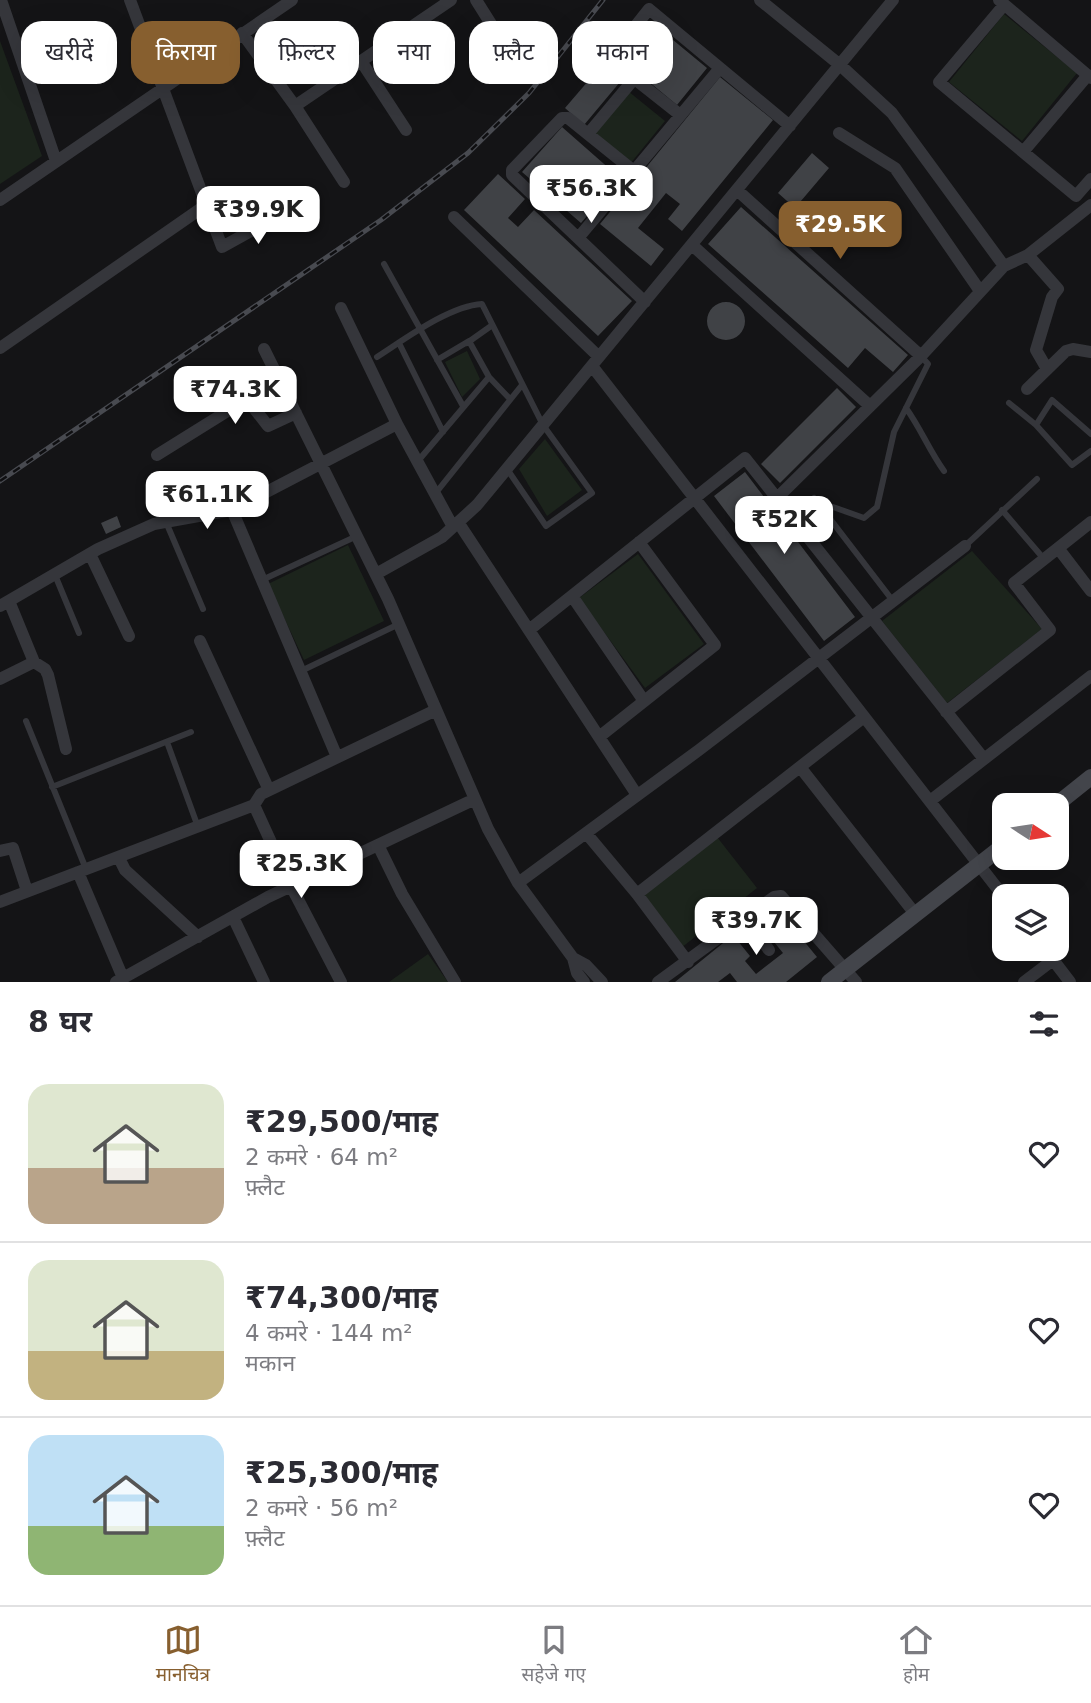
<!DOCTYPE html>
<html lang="hi">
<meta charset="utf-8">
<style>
body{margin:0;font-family:"DejaVu Sans","Noto Sans Devanagari",sans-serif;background:#f7f7f7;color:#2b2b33;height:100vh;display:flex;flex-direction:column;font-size:26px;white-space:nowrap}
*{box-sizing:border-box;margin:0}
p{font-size:23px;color:#7c7c81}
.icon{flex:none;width:38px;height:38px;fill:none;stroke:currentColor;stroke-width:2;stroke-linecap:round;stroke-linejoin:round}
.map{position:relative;height:982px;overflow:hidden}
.side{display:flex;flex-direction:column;background:#fff;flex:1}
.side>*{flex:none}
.hud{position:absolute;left:21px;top:21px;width:700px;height:63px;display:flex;gap:14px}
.needle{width:46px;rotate:102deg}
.controls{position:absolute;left:992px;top:793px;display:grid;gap:14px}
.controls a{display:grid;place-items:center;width:77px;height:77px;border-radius:14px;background:#fff;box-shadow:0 7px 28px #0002;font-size:35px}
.price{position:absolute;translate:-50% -60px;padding:0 16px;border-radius:14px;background:#fff;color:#222;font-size:23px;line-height:46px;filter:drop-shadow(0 2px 4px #0008)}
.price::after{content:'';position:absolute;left:50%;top:42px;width:21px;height:16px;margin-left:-10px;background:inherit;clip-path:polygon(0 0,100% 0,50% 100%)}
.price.on{background:#875f2f;color:#fff}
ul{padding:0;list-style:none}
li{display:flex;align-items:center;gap:21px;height:175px;padding:0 28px}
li+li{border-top:2px solid #e1e1e2}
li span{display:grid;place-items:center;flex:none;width:196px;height:140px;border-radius:21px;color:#555}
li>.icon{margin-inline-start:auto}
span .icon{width:84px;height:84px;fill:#fffc;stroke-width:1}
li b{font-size:30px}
h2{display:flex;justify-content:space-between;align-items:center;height:84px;padding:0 28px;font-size:30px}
.chip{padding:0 24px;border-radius:21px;background:#fff;box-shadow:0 7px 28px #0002;font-size:24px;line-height:63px}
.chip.on{background:#875f2f;color:#fff}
.menu{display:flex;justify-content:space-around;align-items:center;height:98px;border-top:2px solid #e1e1e2;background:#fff;font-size:19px;color:#7c7c81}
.menu a{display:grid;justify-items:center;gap:4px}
.menu .on{color:#875f2f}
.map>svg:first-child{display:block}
.green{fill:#1c241c}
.building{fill:#404246}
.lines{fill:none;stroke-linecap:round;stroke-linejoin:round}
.lane{stroke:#35363b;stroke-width:6}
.street{stroke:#35363b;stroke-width:12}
.secondary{stroke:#43454b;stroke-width:16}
.rail-casing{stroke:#484a50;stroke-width:5}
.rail{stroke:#0f0f11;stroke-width:2.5;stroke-dasharray:8;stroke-linecap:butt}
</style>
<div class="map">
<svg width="1091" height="982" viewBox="0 0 1091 982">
<rect width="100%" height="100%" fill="#141416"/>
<path class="green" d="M1004 14 1077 73 1022 141 949 82Z
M0 41 42 156 0 184Z
M628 91 665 121 630 164 593 134Z
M467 351 480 379 462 397 445 362Z
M545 439 582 490 547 516 519 469Z
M348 545 384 621 304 660 268 584Z
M972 551 1042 629 947 703 882 621Z
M638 554 704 644 645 688 579 598Z
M717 837 757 888 681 948 641 897Z
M428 954 448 982H389Z"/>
<path class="building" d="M650 21 707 68 677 105 619 57Z
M601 66 620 82 584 125 565 108Z
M720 77 773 120 682 231 668 219 680 204 666 193 638 228 664 249 651 266 600 224Z
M562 127 620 178 581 223 522 172Z
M812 153 829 168 795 208 778 193Z
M498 174 525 199 508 218 518 227 534 210 632 301 598 336 464 210Z
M741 207 908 355 893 372 865 348 848 368 708 244Z
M707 321a19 19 0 1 1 38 0a19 19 0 1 1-38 0Z
M837 388 856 407 780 483 761 464Z
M745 472 855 617 824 641 714 496Z
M117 516 121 527 106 534 101 523Z
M775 906 817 957 786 982H737L730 973 718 982H675L733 935 750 956 745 961 756 974 783 953 757 921Z"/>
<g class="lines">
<path class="lane" d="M384 264 463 406
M399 343 443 432
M467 343 491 326
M377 357C405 339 449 306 482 304L543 425 592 493 546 526 507 469
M437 360 469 341 489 377 510 399
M1009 403 1036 425 1072 465 1091 451
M906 408C921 429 929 450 944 471
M1036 425 1052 400 1091 434
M418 461 489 377
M435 494 522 385
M821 506 833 507 864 518 877 507 894 432 928 364 921 356
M1002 510 1044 559
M792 517 814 498 893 601
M166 522 203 609
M965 546 1037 479
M55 575 79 633
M262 580 357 536
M301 671 399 624
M26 721 86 869
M167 742 198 827
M52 787 191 732"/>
<path class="street" d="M1 0 56 161
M130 0 222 247 278 216
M476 0 498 35
M760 0 840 65 892 113 1004 266
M999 0 1091 78
M1004 5 939 82 1076 196 1091 179
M409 29 433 65
M242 33 295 106 344 182
M361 61 406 130
M295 106 451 0
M679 114 612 61 611 57 649 9 790 126
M839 133 895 168 980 291
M588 134 634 79
M1023 152 1088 75
M635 172 568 118H562L512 170V175L645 302
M737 190 921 356
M0 200 292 0
M454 217 599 357
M579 237 720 68
M692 245 870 406
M1028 255 1058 289 1052 297 1036 350 1047 369
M341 308 397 424 453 527
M0 348 206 205
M264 349 388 599 488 829 518 883 573 958 577 973 584 982
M592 366 1004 897
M1027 389 1066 351 1073 349 1091 352
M157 455 242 402 250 403 268 426 296 413
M777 498 921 356 1004 266 1028 255 1091 205
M232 510 337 757
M458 522 637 795
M1058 548 1091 591
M90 554 129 636
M376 574 442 537 477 505 893 0
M572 596 644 701
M9 601 34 662 45 669 48 675 66 749
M0 606 98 549 154 524 232 510 397 424
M529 630 745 458 984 759
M200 641 269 790
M0 679 34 662
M946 712 1050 630 1014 583 1091 522
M599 737 715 645 639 542
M800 767 916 915
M930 801 1091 676
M254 805 291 886 341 982
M586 833 637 894 688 962
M378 845 402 894 455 982
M0 851 13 848 27 891
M119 858 125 870 198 937
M78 872 123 978
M518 883 699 750 965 546
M637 894 864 717
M0 902 254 805 261 794 436 710
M233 917 264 982
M746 919 769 950
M1044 948 1070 982
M573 958 586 965 602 982
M116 982 268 897 475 799
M658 982 774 897 781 896 856 982
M1024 982 1053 960"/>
<path class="secondary" d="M1056 805 1091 777
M829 982 1004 845"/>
<g class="rail-casing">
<path id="rail" d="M0 481 381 220 468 153 529 93 603 0"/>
</g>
<use href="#rail" class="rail"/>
</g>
</svg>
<div class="controls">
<a><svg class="needle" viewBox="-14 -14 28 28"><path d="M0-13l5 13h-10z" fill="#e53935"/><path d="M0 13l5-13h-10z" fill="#7c7c81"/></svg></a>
<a><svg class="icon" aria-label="layers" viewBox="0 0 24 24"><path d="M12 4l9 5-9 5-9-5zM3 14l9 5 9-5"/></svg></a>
</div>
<b class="price" style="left:591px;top:225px">₹56.3K</b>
<b class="price" style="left:258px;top:246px">₹39.9K</b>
<b class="price on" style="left:840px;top:261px">₹29.5K</b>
<b class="price" style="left:235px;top:426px">₹74.3K</b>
<b class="price" style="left:207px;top:531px">₹61.1K</b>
<b class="price" style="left:784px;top:556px">₹52K</b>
<b class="price" style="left:301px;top:900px">₹25.3K</b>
<b class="price" style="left:756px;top:957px">₹39.7K</b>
<div class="hud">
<a class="chip">खरीदें</a>
<a class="chip on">किराया</a>
<a class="chip">फ़िल्टर</a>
<a class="chip">नया</a>
<a class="chip">फ़्लैट</a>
<a class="chip">मकान</a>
</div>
</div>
<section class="side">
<h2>8 घर<svg class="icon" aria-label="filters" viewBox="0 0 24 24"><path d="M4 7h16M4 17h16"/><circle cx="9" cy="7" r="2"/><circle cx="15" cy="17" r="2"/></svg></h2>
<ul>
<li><span style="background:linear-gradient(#dfe7d0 60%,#b9a48a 0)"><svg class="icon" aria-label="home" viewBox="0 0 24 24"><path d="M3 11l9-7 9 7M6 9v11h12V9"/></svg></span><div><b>₹29,500/माह</b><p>2 कमरे · 64 m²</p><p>फ़्लैट</p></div><svg class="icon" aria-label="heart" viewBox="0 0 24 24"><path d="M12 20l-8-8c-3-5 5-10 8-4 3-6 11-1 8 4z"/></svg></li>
<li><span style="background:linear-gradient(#dfe7d0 65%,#c2b280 0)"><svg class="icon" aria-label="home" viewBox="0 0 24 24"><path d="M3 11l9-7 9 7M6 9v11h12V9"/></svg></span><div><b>₹74,300/माह</b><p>4 कमरे · 144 m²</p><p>मकान</p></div><svg class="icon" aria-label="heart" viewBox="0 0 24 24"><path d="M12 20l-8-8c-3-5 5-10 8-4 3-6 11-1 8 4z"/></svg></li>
<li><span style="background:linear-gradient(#bfe0f5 65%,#8fb573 0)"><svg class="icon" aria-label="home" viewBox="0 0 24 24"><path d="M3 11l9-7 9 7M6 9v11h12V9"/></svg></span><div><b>₹25,300/माह</b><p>2 कमरे · 56 m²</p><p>फ़्लैट</p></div><svg class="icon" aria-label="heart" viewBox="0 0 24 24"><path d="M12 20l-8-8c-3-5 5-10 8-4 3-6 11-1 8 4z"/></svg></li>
</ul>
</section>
<nav class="menu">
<a class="on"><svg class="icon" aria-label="map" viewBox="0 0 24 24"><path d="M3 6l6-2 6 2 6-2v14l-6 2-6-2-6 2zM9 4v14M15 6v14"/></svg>मानचित्र</a>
<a><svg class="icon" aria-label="saved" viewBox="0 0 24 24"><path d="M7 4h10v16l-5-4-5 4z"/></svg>सहेजे गए</a>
<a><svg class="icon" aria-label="home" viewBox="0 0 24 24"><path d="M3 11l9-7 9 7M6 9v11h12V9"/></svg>होम</a>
</nav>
